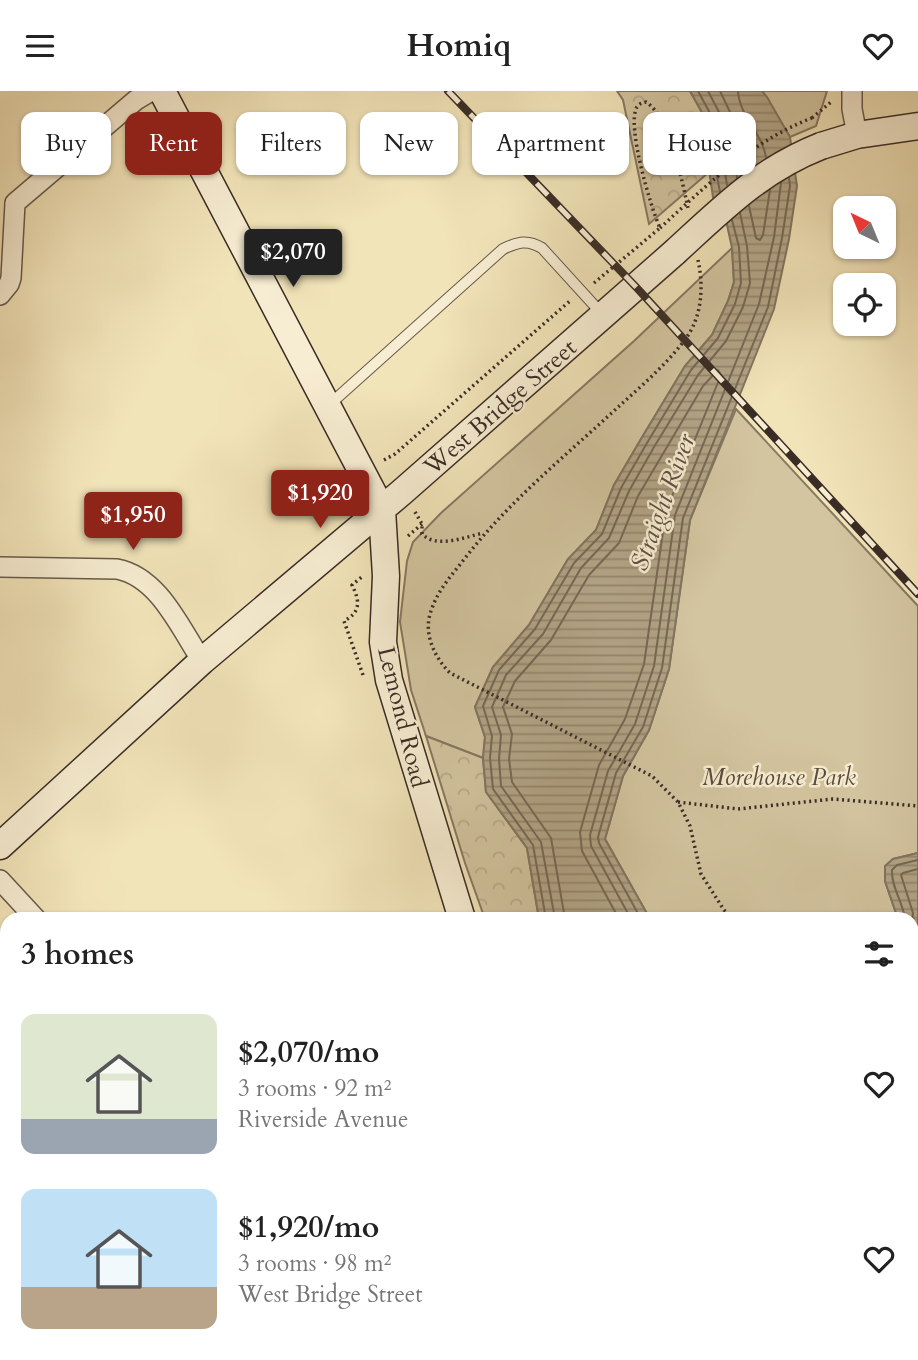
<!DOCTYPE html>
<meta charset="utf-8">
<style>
body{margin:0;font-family:Cardo,serif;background:#f2f2f2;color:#222;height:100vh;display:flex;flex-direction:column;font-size:26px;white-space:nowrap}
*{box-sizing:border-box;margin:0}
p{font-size:23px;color:#767676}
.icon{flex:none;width:38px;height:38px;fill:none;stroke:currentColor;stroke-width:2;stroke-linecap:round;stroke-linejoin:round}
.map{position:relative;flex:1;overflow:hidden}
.side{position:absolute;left:0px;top:821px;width:919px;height:450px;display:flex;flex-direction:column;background:#fff;border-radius:21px 21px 0 0;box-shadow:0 2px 5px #0004}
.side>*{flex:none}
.hud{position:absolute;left:21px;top:21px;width:877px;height:63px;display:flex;gap:14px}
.needle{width:46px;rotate:317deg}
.buttons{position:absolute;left:833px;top:105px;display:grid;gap:14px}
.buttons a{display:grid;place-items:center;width:63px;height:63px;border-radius:14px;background:#fff;box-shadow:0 2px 5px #0004;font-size:35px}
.price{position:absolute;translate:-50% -60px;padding:0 16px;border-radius:7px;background:#8f2418;color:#fff;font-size:23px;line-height:46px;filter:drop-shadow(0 2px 4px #0008)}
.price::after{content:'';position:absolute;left:50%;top:42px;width:21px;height:16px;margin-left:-10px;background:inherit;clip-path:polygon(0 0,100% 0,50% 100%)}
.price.on{background:#222;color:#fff}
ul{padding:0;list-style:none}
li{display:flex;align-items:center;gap:21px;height:175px;padding:0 21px}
li span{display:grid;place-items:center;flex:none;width:196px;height:140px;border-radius:14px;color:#555}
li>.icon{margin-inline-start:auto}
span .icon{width:84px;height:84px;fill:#fffc;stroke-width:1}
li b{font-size:30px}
h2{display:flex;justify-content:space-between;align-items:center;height:84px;padding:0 21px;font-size:30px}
.chip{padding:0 24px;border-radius:14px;background:#fff;box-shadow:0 2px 5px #0004;font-size:24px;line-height:63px}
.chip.on{background:#8f2418;color:#fff}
header{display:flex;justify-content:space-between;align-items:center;height:91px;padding:0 21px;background:#fff;font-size:32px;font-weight:800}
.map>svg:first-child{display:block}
.green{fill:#d3c5a0;stroke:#867863;stroke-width:2}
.forest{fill:url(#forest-crowns);stroke:#867863;stroke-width:2}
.water{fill:url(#water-rules);stroke:#827560;stroke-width:2}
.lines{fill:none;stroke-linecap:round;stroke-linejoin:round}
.shore{stroke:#766856;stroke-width:2}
.lane-casing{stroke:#675a4b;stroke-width:12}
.street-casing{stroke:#675a4b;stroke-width:22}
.secondary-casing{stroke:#392c26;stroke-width:29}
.path{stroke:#392c26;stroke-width:3.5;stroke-dasharray:2 3.5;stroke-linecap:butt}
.lane{stroke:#f7edd2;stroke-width:10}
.street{stroke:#f7edd2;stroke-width:19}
.secondary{stroke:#f7edd2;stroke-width:26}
.rail-casing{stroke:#392c26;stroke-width:8}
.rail{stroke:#f7edd2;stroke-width:5;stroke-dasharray:16;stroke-linecap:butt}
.secondary-bridge-casing{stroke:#392c26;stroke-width:29;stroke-linecap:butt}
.path-bridge{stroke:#392c26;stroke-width:3.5;stroke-dasharray:2 3.5;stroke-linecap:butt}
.secondary-bridge{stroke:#f7edd2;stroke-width:26}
.labels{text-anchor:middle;stroke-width:5;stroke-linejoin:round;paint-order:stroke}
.street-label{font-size:24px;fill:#392c26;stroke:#f7edd2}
.park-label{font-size:24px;font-style:italic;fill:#584b3e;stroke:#f7edd2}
.water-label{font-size:26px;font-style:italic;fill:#5e5043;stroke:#f7edd2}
</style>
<header><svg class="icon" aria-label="menu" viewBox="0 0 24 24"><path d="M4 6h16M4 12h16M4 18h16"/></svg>Homiq<svg class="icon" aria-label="heart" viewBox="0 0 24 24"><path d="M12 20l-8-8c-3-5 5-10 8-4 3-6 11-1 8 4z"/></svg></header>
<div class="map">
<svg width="918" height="1269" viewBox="0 0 918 1269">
<defs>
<pattern id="forest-crowns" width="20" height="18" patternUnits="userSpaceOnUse" patternTransform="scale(1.75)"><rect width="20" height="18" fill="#d3c5a0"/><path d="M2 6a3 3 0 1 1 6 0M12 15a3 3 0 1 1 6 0" fill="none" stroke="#b6a98a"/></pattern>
<pattern id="water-rules" width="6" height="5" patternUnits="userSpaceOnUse" patternTransform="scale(1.75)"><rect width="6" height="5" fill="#b3a587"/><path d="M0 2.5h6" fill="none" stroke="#93876e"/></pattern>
</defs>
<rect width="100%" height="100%" fill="#f2e4b9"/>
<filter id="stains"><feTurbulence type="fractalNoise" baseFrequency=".00286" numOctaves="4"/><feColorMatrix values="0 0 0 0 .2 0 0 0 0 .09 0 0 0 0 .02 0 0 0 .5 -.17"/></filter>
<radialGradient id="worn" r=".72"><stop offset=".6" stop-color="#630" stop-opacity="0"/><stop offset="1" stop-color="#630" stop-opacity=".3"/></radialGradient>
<path class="green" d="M762 0H827L816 35 790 46Z
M732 157 734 191 728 210 712 244 685 275 641 348 614 394 596 439 568 468 529 534 493 576 475 616 485 646 483 667 426 645 411 599 400 531 407 470 413 451 441 422 634 250Z
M736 318 918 515V762L893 768 885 776V790L898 828H650L605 748 623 685 649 639 669 578 690 429Z
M7 1017V1174L0 1180V1023Z
M912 1038 918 1041V1130L912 1121Z"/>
<path class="forest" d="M617 0H690L704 25 709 81 649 133 623 9Z
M426 645 483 667 486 701 527 757 539 828H485L465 772Z
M564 1264H830L836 1269H564Z"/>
<path class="water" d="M690 0H762L767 6 790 46 797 95 789 148 774 218 690 429 669 578 649 639 623 685 605 748 650 828H539L527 757 486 701 483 667 485 646 475 616 493 576 529 534 568 468 596 439 614 394 641 348 685 275 712 244 728 210 734 191 732 157 724 120 713 106 707 65 704 25Z
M918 762V1041L912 1038V828H898L885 790V775L893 768Z
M912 1121 918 1130V1269H836L830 1264H912Z"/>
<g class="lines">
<path class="shore" d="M698 0 711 24 713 64 720 101
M708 0 720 23 722 63 727 94
M720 0 730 21 737 87
M738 0C739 24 762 42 766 66
M749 115 756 147 760 149 763 144 770 99
M546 828 533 754 493 698 490 667 492 645 483 615 499 579 535 538 574 472 602 443 621 397 647 352 691 279 718 247 735 213 741 192 739 156 732 129
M555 828 541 751 501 695 499 668 501 644 492 616 506 584 543 543 581 477 609 447 629 400 654 356 698 284 726 250 743 216 750 192 747 155 740 122
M565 828 551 747 512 691 509 668 512 643 503 616 515 590 551 549 589 484 619 452 638 405 703 295 718 279 721 284 666 420 644 573 625 628 599 674 580 741 582 760 619 828
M631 828 591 755 590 744 608 680 635 633 654 575 675 424 759 213 774 146 781 92
M641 828 599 752 598 746 616 682 643 636 662 577 683 427 768 216 782 147 790 95 789 87
M905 828C903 811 891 796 892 779L897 774 918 769
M912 834 913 822 901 784 903 782 918 778"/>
<g class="lane-casing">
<path id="lane" d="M329 314 503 158C518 151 527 148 542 157L603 224"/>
</g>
<g class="street-casing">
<path id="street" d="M852 0V18L857 44
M0 204 9 193 11 187 15 112 136 9 151 0
M0 476 117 478C159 486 180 537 202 570
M0 789 36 828
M275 1264 280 1269
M141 1269 147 1264"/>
</g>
<g class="secondary-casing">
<path id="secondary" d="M162 0 382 419 386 485 383 551 389 589 462 828
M821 55 857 44 918 35
M0 755 202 570 402 401 675 161
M542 1269V1264"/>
</g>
<path class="path" d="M812 27 831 11
M698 169C704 197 702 227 684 250 665 275 639 297 616 318 563 367 506 413 462 471 450 486 437 501 431 520 423 542 434 566 450 582L652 685 678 711 690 735 701 783 724 819 734 828
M594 192 660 137C651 117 626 34 637 16 640 12 642 12 646 11 670 26 682 90 688 117
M384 369 395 363 571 209
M415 421 422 433V443C437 458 465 446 483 442
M408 445 422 433
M363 584 344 530C361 521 360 510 352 494L363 485
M678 711 738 718 833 708 918 715
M912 1092 918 1102"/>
<use href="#lane" class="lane"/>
<use href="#street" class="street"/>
<use href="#secondary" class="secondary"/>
<g class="rail-casing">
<path id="rail" d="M448 0 636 196 918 503"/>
</g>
<use href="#rail" class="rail"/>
<g class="secondary-bridge-casing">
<path id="secondary-bridge" d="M675 161C722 118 760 79 821 55"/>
</g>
<path class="path-bridge" d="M660 137C707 94 752 50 812 27"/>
<use href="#secondary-bridge" class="secondary-bridge"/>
</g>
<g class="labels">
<g class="street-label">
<text transform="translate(500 316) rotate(-41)" y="8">West Bridge Street</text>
<text transform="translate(403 626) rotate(76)" y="8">Lemond Road</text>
</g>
<g class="park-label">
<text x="779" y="694">Morehouse Park</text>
</g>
<g class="water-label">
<text transform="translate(662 411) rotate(-70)" y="9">Straight River</text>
</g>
</g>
<rect width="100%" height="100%" filter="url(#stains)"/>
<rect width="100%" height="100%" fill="url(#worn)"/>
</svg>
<div class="buttons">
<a><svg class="needle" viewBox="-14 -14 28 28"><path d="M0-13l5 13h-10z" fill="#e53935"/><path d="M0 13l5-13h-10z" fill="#767676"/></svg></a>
<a><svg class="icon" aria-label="locate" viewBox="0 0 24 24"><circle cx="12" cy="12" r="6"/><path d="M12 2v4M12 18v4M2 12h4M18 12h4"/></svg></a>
</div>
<b class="price on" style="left:293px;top:198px">$2,070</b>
<b class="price" style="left:320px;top:439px">$1,920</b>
<b class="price" style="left:133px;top:461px">$1,950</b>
<div class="hud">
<a class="chip">Buy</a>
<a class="chip on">Rent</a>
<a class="chip">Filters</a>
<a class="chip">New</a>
<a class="chip">Apartment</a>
<a class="chip">House</a>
</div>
<section class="side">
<h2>3 homes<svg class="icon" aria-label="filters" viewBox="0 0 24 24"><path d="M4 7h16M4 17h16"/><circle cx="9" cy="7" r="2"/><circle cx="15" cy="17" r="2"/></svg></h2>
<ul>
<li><span style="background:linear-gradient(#dfe7d0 75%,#9aa5b1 0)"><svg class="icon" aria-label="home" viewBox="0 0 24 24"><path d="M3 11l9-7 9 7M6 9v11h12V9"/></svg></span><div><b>$2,070/mo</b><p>3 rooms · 92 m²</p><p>Riverside Avenue</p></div><svg class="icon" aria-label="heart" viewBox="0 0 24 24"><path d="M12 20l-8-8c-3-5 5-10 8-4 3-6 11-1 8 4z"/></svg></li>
<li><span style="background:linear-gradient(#bfe0f5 70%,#b9a48a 0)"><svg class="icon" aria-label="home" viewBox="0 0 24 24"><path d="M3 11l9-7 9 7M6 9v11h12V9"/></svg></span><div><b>$1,920/mo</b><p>3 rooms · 98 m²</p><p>West Bridge Street</p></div><svg class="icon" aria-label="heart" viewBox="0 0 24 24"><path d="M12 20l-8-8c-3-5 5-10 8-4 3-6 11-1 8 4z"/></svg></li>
</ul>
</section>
</div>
